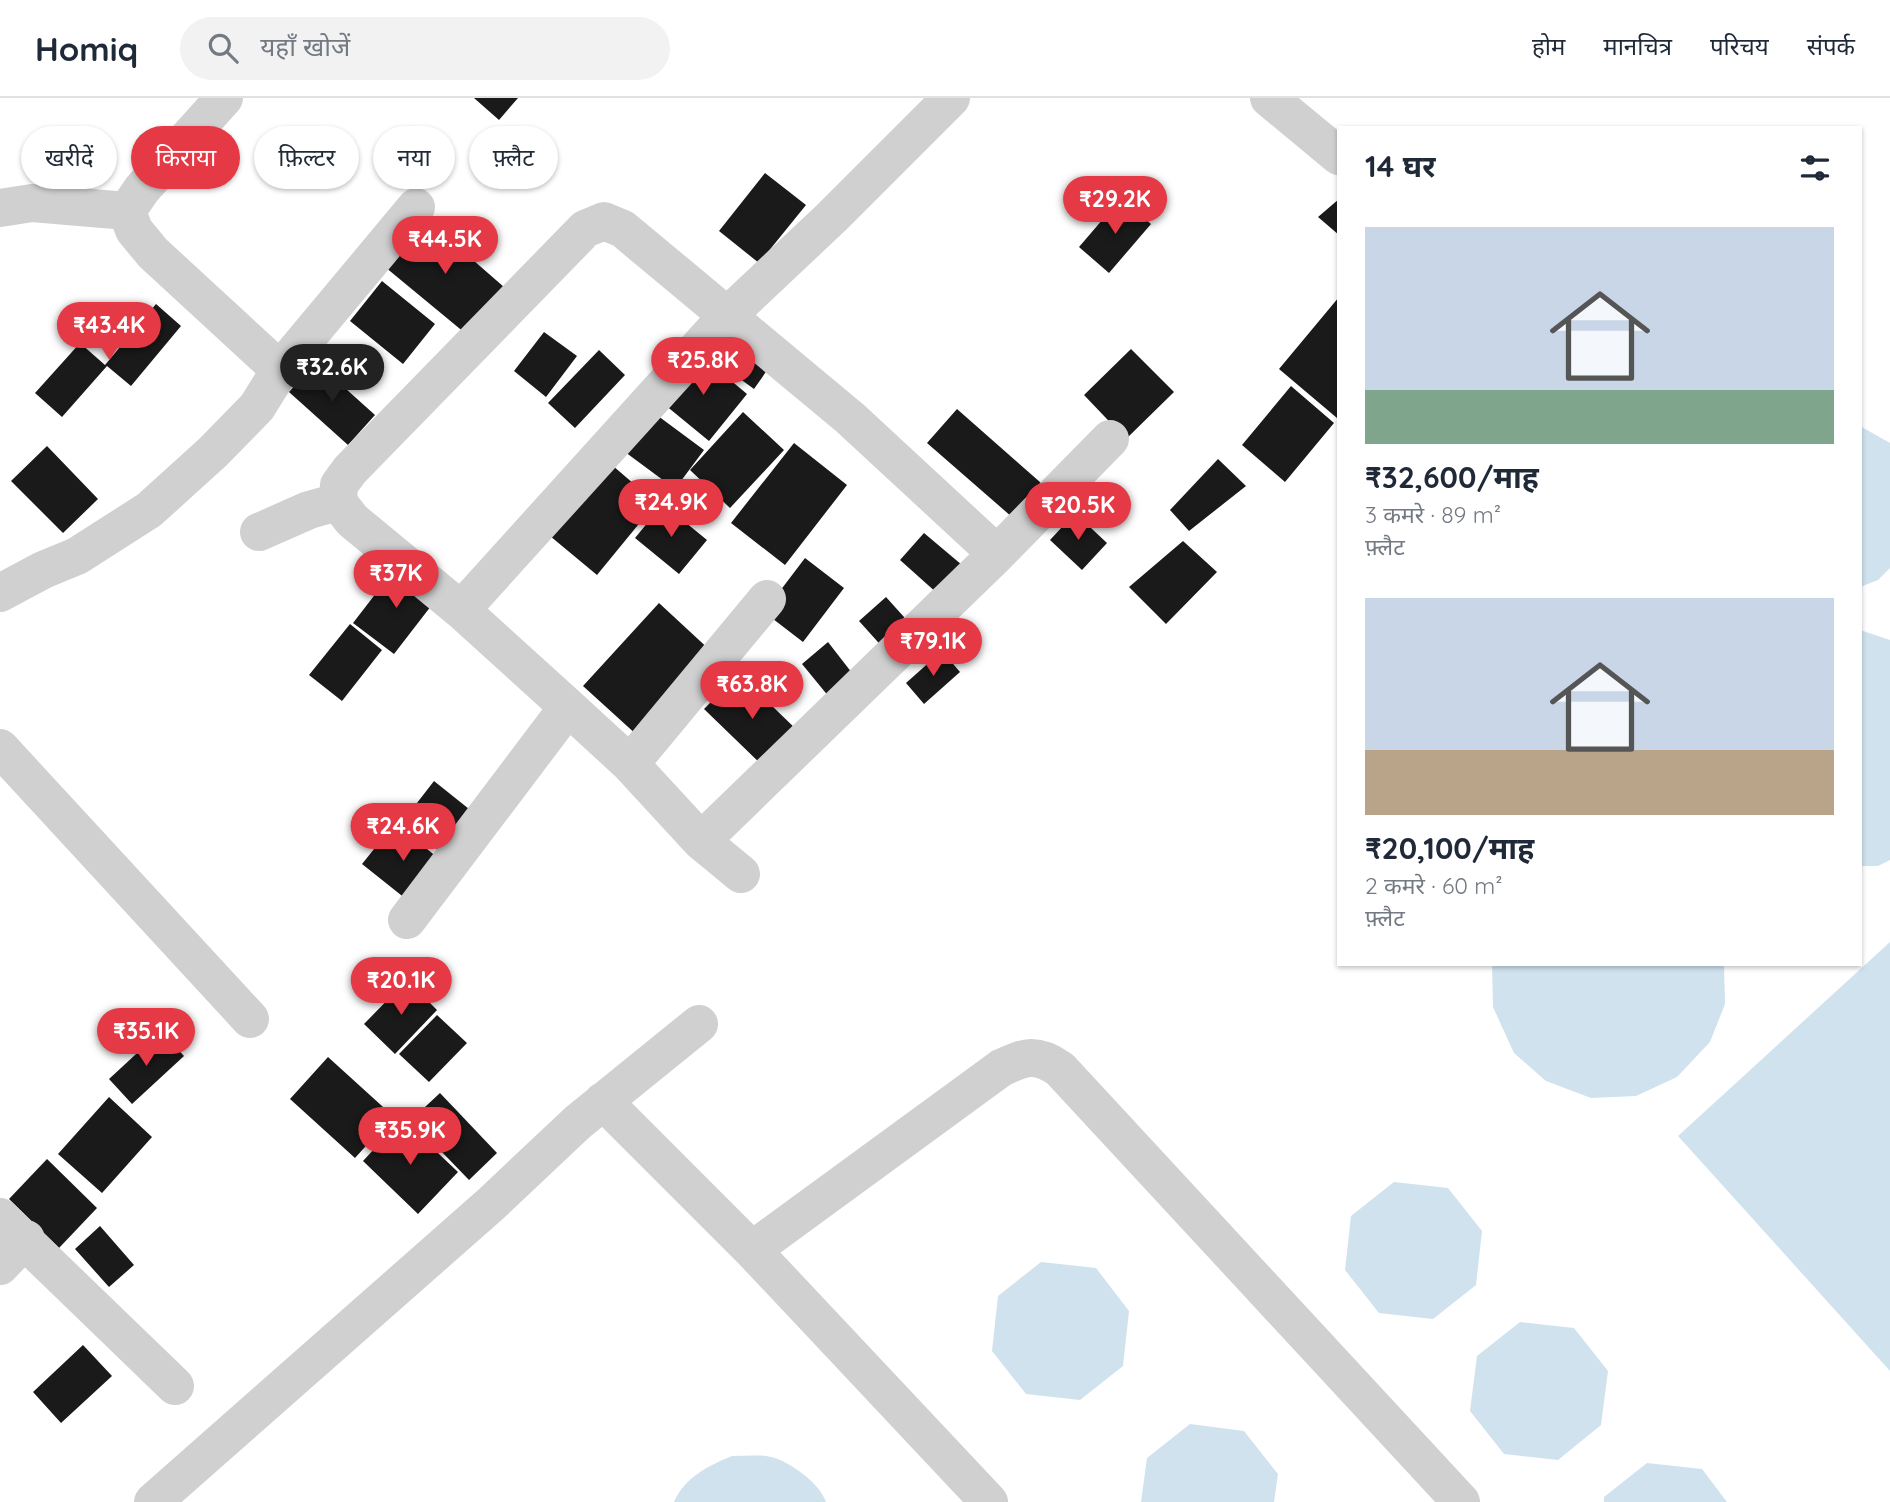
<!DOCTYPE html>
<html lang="hi">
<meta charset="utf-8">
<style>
body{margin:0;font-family:Quicksand,"Noto Sans Devanagari",sans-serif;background:#f2f2f3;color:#1f2937;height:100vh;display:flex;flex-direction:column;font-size:26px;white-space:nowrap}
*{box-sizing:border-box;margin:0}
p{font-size:23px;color:#747a83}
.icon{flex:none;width:38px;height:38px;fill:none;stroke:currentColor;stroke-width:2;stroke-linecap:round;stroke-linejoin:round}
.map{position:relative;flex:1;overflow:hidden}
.drawer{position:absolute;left:1337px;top:28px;width:525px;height:840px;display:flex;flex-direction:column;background:#fff;border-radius:0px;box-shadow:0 2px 5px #0004}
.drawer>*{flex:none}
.banner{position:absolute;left:21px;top:28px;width:665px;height:63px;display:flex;gap:14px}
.price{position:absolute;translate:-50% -60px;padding:0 16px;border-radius:24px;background:#e63946;color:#fff;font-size:23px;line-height:46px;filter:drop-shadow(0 2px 4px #0008)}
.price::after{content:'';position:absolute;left:50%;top:42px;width:21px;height:16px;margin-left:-10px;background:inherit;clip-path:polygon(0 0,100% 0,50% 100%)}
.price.current{background:#222;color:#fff}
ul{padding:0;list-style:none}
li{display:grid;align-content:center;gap:14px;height:371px;padding:0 28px}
li span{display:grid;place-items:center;height:217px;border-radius:0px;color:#555}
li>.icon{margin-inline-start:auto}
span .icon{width:126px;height:126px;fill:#fffc;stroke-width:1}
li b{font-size:30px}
h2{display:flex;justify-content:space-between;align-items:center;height:84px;padding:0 28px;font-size:30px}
.chip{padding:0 24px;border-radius:32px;background:#fff;box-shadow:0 2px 5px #0004;font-size:24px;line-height:63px}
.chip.current{background:#e63946;color:#fff}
header{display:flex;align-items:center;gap:42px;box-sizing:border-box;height:98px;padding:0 35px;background:#fff;border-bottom:2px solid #e0e1e3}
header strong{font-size:33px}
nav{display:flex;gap:38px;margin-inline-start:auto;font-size:24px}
.search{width:490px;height:63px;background:#f2f2f3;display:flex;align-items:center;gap:18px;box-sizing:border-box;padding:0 24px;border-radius:38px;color:#747a83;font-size:26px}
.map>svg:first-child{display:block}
.water{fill:#cfe2ee}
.building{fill:#1a1a1a}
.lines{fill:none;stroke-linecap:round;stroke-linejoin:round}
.minor{stroke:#d0d0d0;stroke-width:38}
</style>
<header>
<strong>Homiq</strong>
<div class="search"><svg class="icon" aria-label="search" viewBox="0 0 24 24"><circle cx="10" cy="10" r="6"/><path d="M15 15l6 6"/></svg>यहाँ खोजें</div>
<nav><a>होम</a><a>मानचित्र</a><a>परिचय</a><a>संपर्क</a></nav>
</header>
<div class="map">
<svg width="1890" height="1404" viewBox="0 0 1890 1404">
<rect width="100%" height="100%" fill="#fff"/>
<path class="water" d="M1860 328 1890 345V470L1878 482 1860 489Z
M1860 532 1890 542V762L1878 768H1860Z
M1890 844V1273L1678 1038Z
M1492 866H1724L1725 906 1710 944 1677 979 1636 998 1591 1000 1546 983 1514 955 1493 909Z
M1394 1084 1448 1090 1482 1133 1476 1187 1433 1221 1379 1215 1345 1172 1351 1118Z
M1041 1164 1096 1170 1129 1213 1123 1268 1080 1302 1026 1296 992 1253 998 1198Z
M1520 1224 1574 1230 1608 1273 1601 1327 1558 1362 1504 1356 1470 1313 1477 1258Z
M1190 1326 1244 1333 1278 1376 1274 1404H1141L1147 1360Z
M732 1358C743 1358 755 1357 766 1358 786 1360 820 1385 826 1404H674C685 1379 708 1368 732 1358Z
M1647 1365 1702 1371 1727 1404H1604V1399Z"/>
<path class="building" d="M474 0H518L499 22Z
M765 75 806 107 759 165 719 133Z
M1121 100 1151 126 1109 175 1079 149Z
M1339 101V137L1318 119Z
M420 116 511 195 471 240 379 164Z
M382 183 435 226 403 266 350 223Z
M1339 199V318L1337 320 1279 271Z
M156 206 181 228 131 288 107 268 62 319 35 295 80 245 105 267Z
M722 233 770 268 754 291 706 256Z
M544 234 577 258 546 299 514 273Z
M1131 251 1174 294 1126 341 1084 297Z
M599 252 625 277 575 330 548 305Z
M698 255 747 296 709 343 659 302Z
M316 264 375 317 348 347 289 294Z
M1291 288 1334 325 1285 384 1242 347Z
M957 311 1049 392 1020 426 927 345Z
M650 312 704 352 675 391 621 351Z
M743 314 784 352 730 410 690 372Z
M794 345 847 387 785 467 731 425Z
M47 348 98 401 63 435 11 383Z
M605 361 656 405 597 477 544 433Z
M1218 361 1246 388 1189 433 1170 412Z
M663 406 707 442 679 476 635 440Z
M1075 415 1107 445 1082 472 1050 442Z
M924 435 962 467 938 496 900 462Z
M1183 443 1217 474 1166 526 1129 489Z
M805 460 844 490 803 544 764 514Z
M397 468 438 499 394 556 353 525Z
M886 499 913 529 886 553 859 523Z
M659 505 713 555 638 638 583 588Z
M350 526 382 552 342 603 309 577Z
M828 544 859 584 834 605 802 566Z
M942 553 960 574 924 606 906 585Z
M739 576 799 634 765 670 704 611Z
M434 683 479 719 447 759 403 723Z
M395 725 443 764 411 805 362 766Z
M407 882 437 912 395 956 364 926Z
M437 917 467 945 429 984 399 956Z
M161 933 184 958 132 1006 109 981Z
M328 959 393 1018 355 1060 290 1001Z
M440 995 497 1055 469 1082 411 1022Z
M109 999 152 1039 102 1095 58 1056Z
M402 1021 458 1074 418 1116 363 1063Z
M47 1061 97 1110 59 1150 9 1101Z
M100 1128 134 1167 109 1189 75 1151Z
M83 1247 112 1278 61 1325 33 1294Z"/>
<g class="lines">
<path class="minor" d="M224 0 142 91 127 113 134 132 153 155 280 272
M1269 0 1339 58
M0 110 32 105 127 113
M259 434 309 412 338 404
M0 495 43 472 77 458 149 412 213 354 257 309 280 272 416 109
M461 512 727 218 832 119 951 0
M0 650 250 921
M630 666 767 501
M701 743 997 456 1110 341
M741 776 701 743 630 666 568 609 461 512 352 422 338 404 339 387 350 372 585 131 604 123 623 131 850 320 997 456
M407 822 568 609
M603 1003 752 1152 989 1404
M0 1119 175 1288
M752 1152 1001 970C1026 958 1037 955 1060 971L1461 1404
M0 1168 26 1141
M153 1404 491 1106 578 1024 699 926"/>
</g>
</svg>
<b class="price" style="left:1115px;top:138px">₹29.2K</b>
<b class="price" style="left:445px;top:178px">₹44.5K</b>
<b class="price" style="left:109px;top:264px">₹43.4K</b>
<b class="price" style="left:703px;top:299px">₹25.8K</b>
<b class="price current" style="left:332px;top:306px">₹32.6K</b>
<b class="price" style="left:671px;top:441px">₹24.9K</b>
<b class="price" style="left:1078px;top:444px">₹20.5K</b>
<b class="price" style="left:396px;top:512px">₹37K</b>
<b class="price" style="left:933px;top:580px">₹79.1K</b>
<b class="price" style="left:752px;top:623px">₹63.8K</b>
<b class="price" style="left:403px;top:765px">₹24.6K</b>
<b class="price" style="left:401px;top:919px">₹20.1K</b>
<b class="price" style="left:146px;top:970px">₹35.1K</b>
<b class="price" style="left:410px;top:1069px">₹35.9K</b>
<div class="banner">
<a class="chip">खरीदें</a>
<a class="chip current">किराया</a>
<a class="chip">फ़िल्टर</a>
<a class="chip">नया</a>
<a class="chip">फ़्लैट</a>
</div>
<section class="drawer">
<h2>14 घर<svg class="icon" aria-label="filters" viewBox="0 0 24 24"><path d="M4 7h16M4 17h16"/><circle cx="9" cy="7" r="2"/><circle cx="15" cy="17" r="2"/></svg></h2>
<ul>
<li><span style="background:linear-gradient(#c9d6e8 75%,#7fa58c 0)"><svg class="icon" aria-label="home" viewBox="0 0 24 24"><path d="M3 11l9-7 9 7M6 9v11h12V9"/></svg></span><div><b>₹32,600/माह</b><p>3 कमरे · 89 m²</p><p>फ़्लैट</p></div></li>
<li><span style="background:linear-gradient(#c9d6e8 70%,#b9a48a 0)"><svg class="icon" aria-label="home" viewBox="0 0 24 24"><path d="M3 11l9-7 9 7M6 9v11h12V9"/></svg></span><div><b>₹20,100/माह</b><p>2 कमरे · 60 m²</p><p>फ़्लैट</p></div></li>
</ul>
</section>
</div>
